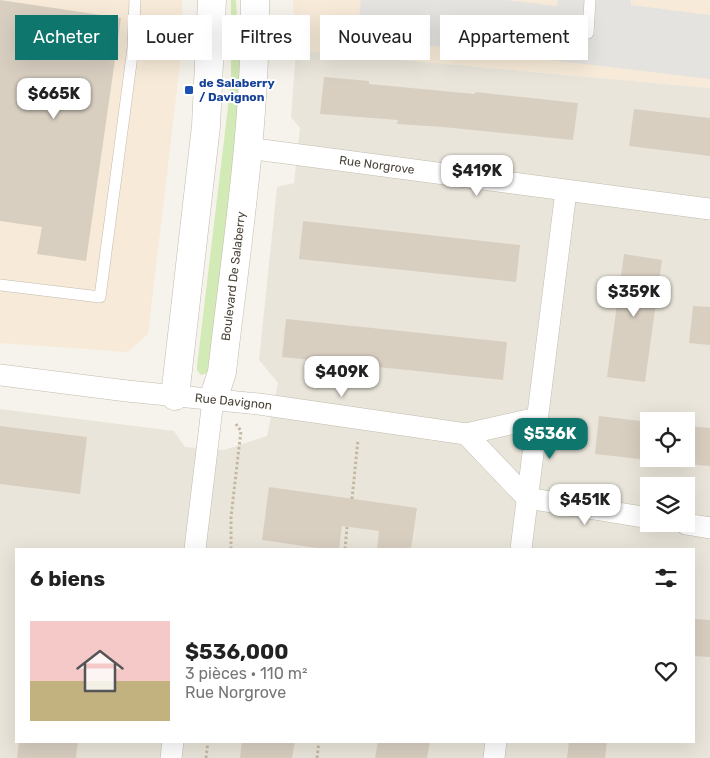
<!DOCTYPE html>
<html lang="fr">
<meta charset="utf-8">
<style>
body{margin:0;font-family:Rubik,sans-serif;background:#f6f6f6;color:#222;height:100vh;display:flex;flex-direction:column;font-size:19px;white-space:nowrap}
*{box-sizing:border-box;margin:0}
p{font-size:16px;color:#767676}
.icon{flex:none;width:28px;height:28px;fill:none;stroke:currentColor;stroke-width:2;stroke-linecap:round;stroke-linejoin:round}
.map{position:relative;flex:1;overflow:hidden}
.drawer{position:absolute;left:15px;top:548px;width:680px;height:195px;display:flex;flex-direction:column;background:#fff;border-radius:0px;box-shadow:0 5px 20px #0002}
.drawer>*{flex:none}
.top-card{position:absolute;left:15px;top:15px;width:680px;height:45px;display:flex;gap:10px}
.fabs{position:absolute;left:640px;top:412px;display:grid;gap:10px}
.fabs a{display:grid;place-items:center;width:55px;height:55px;border-radius:0px;background:#fff;box-shadow:0 5px 20px #0002;font-size:25px}
.price{position:absolute;translate:-50% -42px;padding:0 11px;border-radius:10px;background:#fff;color:#222;font-size:16px;line-height:32px;filter:drop-shadow(0 1px 2px #0008)}
.price::after{content:'';position:absolute;left:50%;top:30px;width:15px;height:11px;margin-left:-8px;background:inherit;clip-path:polygon(0 0,100% 0,50% 100%)}
.price.selected{background:#0f766e;color:#fff}
ul{padding:0;list-style:none}
li{display:flex;align-items:center;gap:15px;height:125px;padding:0 15px}
li+li{border-top:1px solid #e0e0e0}
li span{display:grid;place-items:center;flex:none;width:140px;height:100px;border-radius:0px;color:#555}
li>.icon{margin-inline-start:auto}
span .icon{width:60px;height:60px;fill:#fffc;stroke-width:1}
li b{font-size:21px}
h2{display:flex;justify-content:space-between;align-items:center;height:60px;padding:0 15px;font-size:21px}
.chip{padding:0 18px;border-radius:0px;background:#fff;box-shadow:0 5px 20px #0002;font-size:18px;line-height:45px}
.chip.selected{background:#0f766e;color:#fff}
.map>svg:first-child{display:block}
.residential{fill:#eae5da;fill-rule:evenodd}
.commercial{fill:#f7ead8}
.green{fill:#d2eab5}
.parking{fill:#e5e3e0}
.building{fill:#d8cfc1}
.lines{fill:none;stroke-linecap:round;stroke-linejoin:round}
.service-casing{stroke:#c2bbae;stroke-width:12}
.minor-casing{stroke:#c2bbae;stroke-width:22}
.tertiary-casing{stroke:#c2bbae;stroke-width:29}
.path{stroke:#c4b79f;stroke-width:3;stroke-dasharray:2.5 2.5;stroke-linecap:butt}
.service{stroke:#fff;stroke-width:11}
.minor{stroke:#fff;stroke-width:21}
.tertiary{stroke:#fff;stroke-width:28}
.transit-dot{fill:#1a4fb4;stroke:#fff;stroke-width:2}
.labels{text-anchor:middle;stroke-width:4;stroke-linejoin:round;paint-order:stroke}
.transit-label{font-size:12px;font-weight:bold;fill:#164399;stroke:#fff;text-anchor:start}
.street-label{font-size:12px;fill:#4b4439;stroke:#fff}
</style>
<div class="map">
<svg width="710" height="758" viewBox="0 0 710 758">
<rect width="100%" height="100%" fill="#f6f3ec"/>
<path class="residential" d="M296 50 710 88V758H0V409L174 431 185 447 224 450 267 436 278 383 259 360 277 187 294 183 300 128 291 117ZM649 421H686V459H649ZM649 486H686V524H649ZM16 549H694V741H16Z"/>
<path class="commercial" d="M0 0H182L183 39 148 334 128 352 0 343Z
M293 0H710V88L296 50Z"/>
<path class="green" d="M231 0H236L240 73 237 131 228 217 209 370 207 373 201 375 197 370V366L231 82Z"/>
<path class="parking" d="M361 0H505L557 6 558 0H631V5L710 15V79L357 37Z"/>
<path class="building" d="M0 0 121 18 86 261 37 254 42 227 0 221Z
M324 77 369 81V84L475 94V92L578 103 573 140 443 127 397 124 398 120 320 114Z
M634 109 710 118V156L629 146Z
M303 221 520 245 516 282 299 259Z
M624 254 662 260 645 382 607 377Z
M693 306 710 307V345L689 343Z
M286 319 507 342 503 380 282 357Z
M599 416 649 422V460L595 454Z
M0 426 87 437 80 494 0 484Z
M686 426 710 428V466L686 464Z
M269 487 417 508 411 549H377L379 531 342 526 339 549H324L262 540Z
M694 619 710 620V657L694 656Z
M19 741H78L76 758H17Z
M242 741H295L292 758H240Z
M378 741H430L427 758H375Z
M569 741H607L605 758H567Z"/>
<g class="lines">
<g class="service-casing">
<path id="service" d="M588 33 590 0
M0 285 100 297 133 48 135 0"/>
</g>
<g class="minor-casing">
<g id="minor">
<path id="s1" d="M248 148 710 209"/>
<path id="s2" d="M0 375 127 391 259 404 466 434 537 418"/>
<path d="M466 434 527 498 649 518"/>
<path d="M686 524 710 528"/>
<path d="M195 549 213 400"/>
<path d="M521 549 566 191"/>
<path d="M171 758 173 741"/>
<path d="M494 758 496 741"/>
</g>
</g>
<g class="tertiary-casing">
<g id="tertiary">
<path d="M175 396 206 126 212 0"/>
<path id="s3" d="M213 400 222 372C236 249 256 125 255 0"/>
</g>
</g>
<path class="path" d="M352 499 358 440
M231 549V517L240 439 241 431 236 424
M345 549 347 527
M206 758 208 741
M317 758 319 741"/>
<use href="#service" class="service"/>
<use href="#minor" class="minor"/>
<use href="#tertiary" class="tertiary"/>
</g>
<rect class="transit-dot" x="184" y="85" width="10" height="10" rx="2.5"/>
<g class="labels">
<g class="transit-label">
<text x="199" y="87">de Salaberry<tspan x="199" dy="14">/ Davignon</tspan></text>
</g>
<g class="street-label">
<text dy="4" stroke="none"><textPath href="#s1" startOffset="130">Rue Norgrove</textPath></text>
<text dy="4" stroke="none"><textPath href="#s3" startOffset="126">Boulevard De Salaberry</textPath></text>
<text dy="4" stroke="none"><textPath href="#s2" startOffset="235">Rue Davignon</textPath></text>
</g>
</g>
</svg>
<div class="fabs">
<a><svg class="icon" aria-label="locate" viewBox="0 0 24 24"><circle cx="12" cy="12" r="6"/><path d="M12 2v4M12 18v4M2 12h4M18 12h4"/></svg></a>
<a><svg class="icon" aria-label="layers" viewBox="0 0 24 24"><path d="M12 4l9 5-9 5-9-5zM3 14l9 5 9-5"/></svg></a>
</div>
<b class="price" style="left:54px;top:120px">$665K</b>
<b class="price" style="left:477px;top:197px">$419K</b>
<b class="price" style="left:634px;top:318px">$359K</b>
<b class="price" style="left:342px;top:398px">$409K</b>
<b class="price selected" style="left:550px;top:460px">$536K</b>
<b class="price" style="left:585px;top:526px">$451K</b>
<div class="top-card">
<a class="chip selected">Acheter</a>
<a class="chip">Louer</a>
<a class="chip">Filtres</a>
<a class="chip">Nouveau</a>
<a class="chip">Appartement</a>
</div>
<section class="drawer">
<h2>6 biens<svg class="icon" aria-label="filters" viewBox="0 0 24 24"><path d="M4 7h16M4 17h16"/><circle cx="9" cy="7" r="2"/><circle cx="15" cy="17" r="2"/></svg></h2>
<ul>
<li><span style="background:linear-gradient(#f6c9c9 60%,#c2b280 0)"><svg class="icon" aria-label="home" viewBox="0 0 24 24"><path d="M3 11l9-7 9 7M6 9v11h12V9"/></svg></span><div><b>$536,000</b><p>3 pièces · 110 m²</p><p>Rue Norgrove</p></div><svg class="icon" aria-label="heart" viewBox="0 0 24 24"><path d="M12 20l-8-8c-3-5 5-10 8-4 3-6 11-1 8 4z"/></svg></li>
</ul>
</section>
</div>
